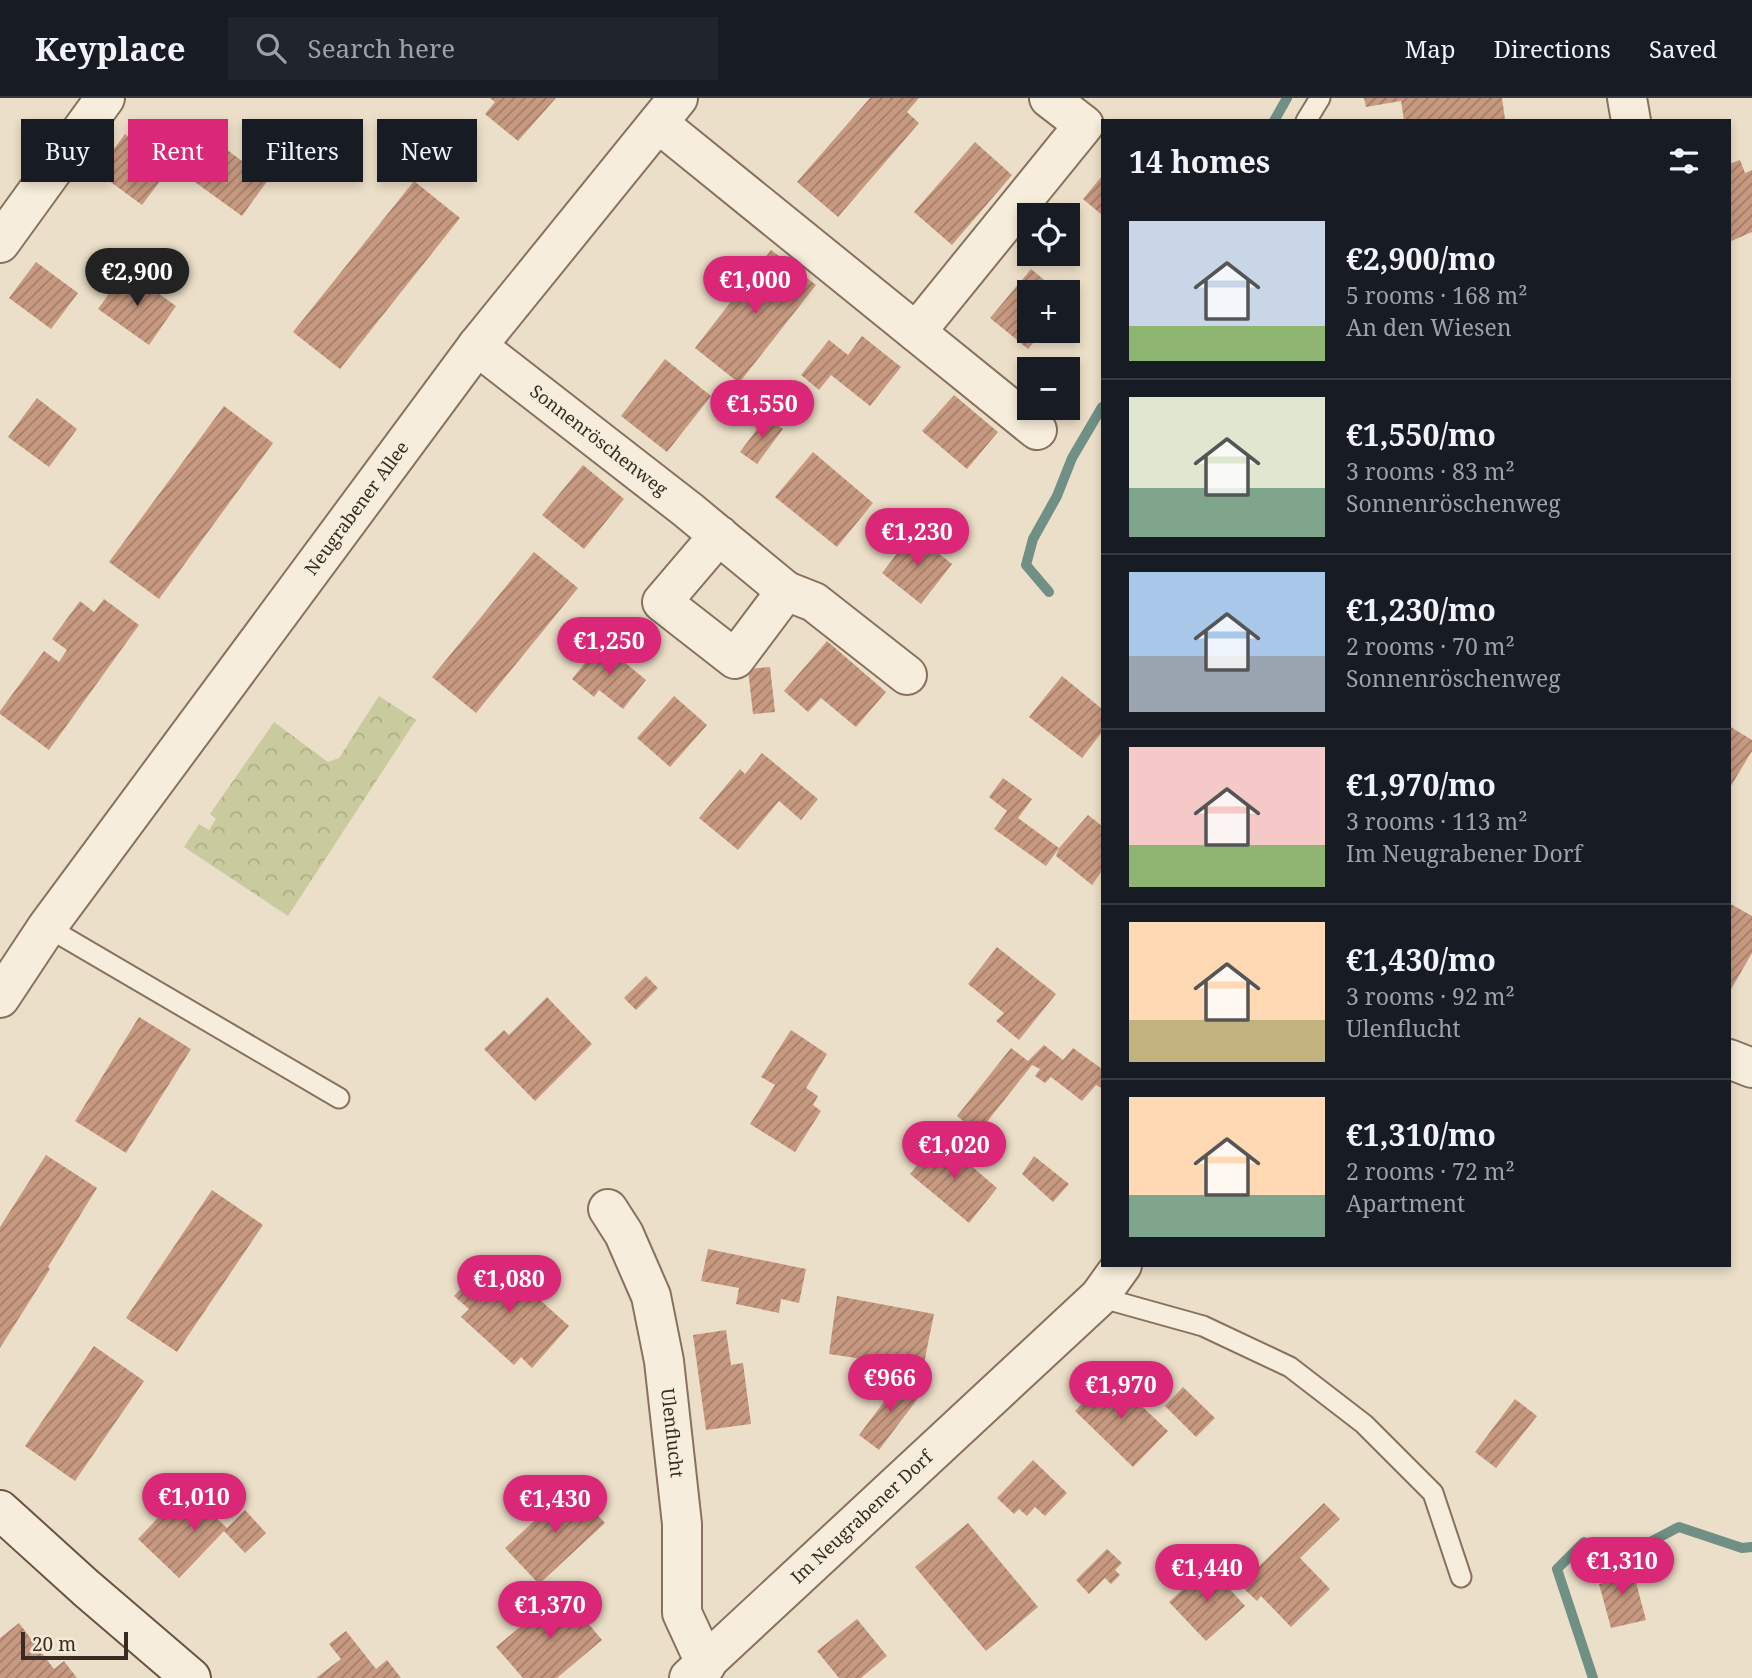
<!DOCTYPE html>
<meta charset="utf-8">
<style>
body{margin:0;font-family:"Noto Serif",serif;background:#20242c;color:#f1f3f6;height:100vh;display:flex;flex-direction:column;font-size:26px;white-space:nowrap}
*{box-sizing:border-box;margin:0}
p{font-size:23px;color:#9ea1a6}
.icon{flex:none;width:38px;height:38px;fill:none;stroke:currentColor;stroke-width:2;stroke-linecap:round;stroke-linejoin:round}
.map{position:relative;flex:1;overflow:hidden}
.panel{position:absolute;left:1101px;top:21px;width:630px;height:1148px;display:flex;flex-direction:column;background:#171b24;border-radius:0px;box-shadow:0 4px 10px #0003}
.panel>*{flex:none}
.banner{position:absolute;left:21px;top:21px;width:665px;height:63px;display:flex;gap:14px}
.buttons{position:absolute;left:1017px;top:105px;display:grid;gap:14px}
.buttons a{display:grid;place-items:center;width:63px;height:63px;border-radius:0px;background:#171b24;box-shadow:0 4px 10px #0003;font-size:35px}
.scale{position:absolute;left:21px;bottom:18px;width:107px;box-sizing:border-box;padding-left:7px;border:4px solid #392b21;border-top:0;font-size:19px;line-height:24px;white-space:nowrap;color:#392b21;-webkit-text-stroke:5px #f4ead8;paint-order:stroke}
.price{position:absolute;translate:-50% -60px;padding:0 16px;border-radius:24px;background:#db2777;color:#fff;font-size:23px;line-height:46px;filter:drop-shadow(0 2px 4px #0008)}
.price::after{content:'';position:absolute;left:50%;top:42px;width:21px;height:16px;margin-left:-10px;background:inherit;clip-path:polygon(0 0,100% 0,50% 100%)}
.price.on{background:#222;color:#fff}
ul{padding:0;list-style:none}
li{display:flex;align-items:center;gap:21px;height:175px;padding:0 28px}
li+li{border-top:2px solid #363941}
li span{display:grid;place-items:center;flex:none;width:196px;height:140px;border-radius:0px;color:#555}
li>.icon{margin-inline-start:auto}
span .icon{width:84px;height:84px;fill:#fffc;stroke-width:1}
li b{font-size:30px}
h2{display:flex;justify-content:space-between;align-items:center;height:84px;padding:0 28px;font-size:30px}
.tag{padding:0 24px;border-radius:0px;background:#171b24;box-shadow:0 4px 10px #0003;font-size:24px;line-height:63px}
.tag.on{background:#db2777;color:#fff}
header{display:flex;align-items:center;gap:42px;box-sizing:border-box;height:98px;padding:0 35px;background:#171b24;border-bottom:2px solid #363941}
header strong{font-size:33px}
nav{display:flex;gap:38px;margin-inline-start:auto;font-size:24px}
.search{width:490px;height:63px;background:#20242c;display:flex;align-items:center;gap:18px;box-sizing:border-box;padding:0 24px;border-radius:0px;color:#9ea1a6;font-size:26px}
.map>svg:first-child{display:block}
.park{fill:url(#park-crowns)}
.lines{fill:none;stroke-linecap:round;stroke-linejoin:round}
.stream{stroke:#708f85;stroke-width:10}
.building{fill:url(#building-hatch)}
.service-casing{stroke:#88715e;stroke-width:23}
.minor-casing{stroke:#88715e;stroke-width:42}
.secondary-casing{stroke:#6a5241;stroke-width:42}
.service{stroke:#f7eddc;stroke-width:19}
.minor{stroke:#f7eddc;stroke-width:38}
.secondary{stroke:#f7eddc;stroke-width:38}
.labels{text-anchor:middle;stroke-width:5;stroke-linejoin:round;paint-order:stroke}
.street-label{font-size:18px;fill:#392b21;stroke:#f4ead8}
</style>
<header>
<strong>Keyplace</strong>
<div class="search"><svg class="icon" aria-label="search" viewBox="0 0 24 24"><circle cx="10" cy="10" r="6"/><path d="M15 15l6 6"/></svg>Search here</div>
<nav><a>Map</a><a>Directions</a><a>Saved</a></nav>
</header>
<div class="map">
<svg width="1752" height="1580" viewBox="0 0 1752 1580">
<defs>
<pattern id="park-crowns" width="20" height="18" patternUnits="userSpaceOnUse" patternTransform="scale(1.75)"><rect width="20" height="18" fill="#c9ca9d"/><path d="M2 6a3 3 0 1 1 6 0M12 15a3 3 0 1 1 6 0" fill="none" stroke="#adae87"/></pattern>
<pattern id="building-hatch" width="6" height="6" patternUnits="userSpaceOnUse" patternTransform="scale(1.75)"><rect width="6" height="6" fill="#c89981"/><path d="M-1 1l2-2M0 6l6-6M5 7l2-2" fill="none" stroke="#a37d69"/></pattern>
</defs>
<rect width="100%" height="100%" fill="#ecdfc9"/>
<path class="park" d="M379 598 416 622 288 818 184 749 199 726 209 732 216 721 210 716 274 624 328 664 339 660Z"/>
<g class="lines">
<path class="stream" d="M1274 23 1287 0
M1049 494 1026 467 1033 441 1057 398 1072 360 1102 309
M1593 1580 1557 1471 1584 1444C1628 1464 1640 1448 1679 1429L1742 1450 1752 1449"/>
</g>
<path class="building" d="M490 0H556L518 43 485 16 495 4Z
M870 0H919L907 14 919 25 838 119 797 84Z
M1364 0H1502L1505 21 1404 23 1401 3 1366 9Z
M125 36 170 70 142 107 97 74Z
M975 44 1012 77 952 147 914 114Z
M219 46 268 82 242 118 192 82Z
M1740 62 1745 75 1752 72V134L1729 144V66Z
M1102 78V117L1083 101Z
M414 83 460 120 340 271 293 234Z
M771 152 816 187 739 285 695 250Z
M36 164 78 195 51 231 9 200Z
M1031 171 1059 194H1029V233H1043L1028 251 990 220Z
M126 172 176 208 149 247 98 211Z
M862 238 901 269 870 308 831 277 819 292 801 277 829 242 848 257Z
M665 261 711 298 667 354 621 318Z
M954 297 998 334 967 371 922 333Z
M37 300 77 331 49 369 8 339Z
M224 308 273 345 159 501 109 464Z
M766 319 783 331 757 366 740 354Z
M813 354 873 405 837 449 775 399Z
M583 367 624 401 584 451 542 417Z
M913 435 952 466 921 506 882 475Z
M534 454 578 490 476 615 432 579Z
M104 501 139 527 49 652 0 616V613L44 553 59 564 67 552 52 541 80 503 94 514Z
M827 543 886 594 856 629 821 600 808 614 784 593Z
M601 545 646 582 623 611 599 592 594 599 572 581Z
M770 569 775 614 753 616 748 571Z
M1062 578 1102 611V634L1082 660 1029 619Z
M674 598 707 627 670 669 637 640Z
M1729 628 1752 642V653L1729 691Z
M762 655 818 701 801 722 779 703 738 752 699 720 740 671 745 676Z
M1003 680 1032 701 1018 720 1059 750 1046 768 994 731 1007 713 989 699Z
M1088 717 1102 728V773L1092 787 1056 758 1059 750Z
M1729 805 1752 818V855L1729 895Z
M997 849 1056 896 1019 942 996 923 1004 915 968 886Z
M646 878 658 890 636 912 624 900Z
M547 899 592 946 535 1003 484 951 504 932 509 937Z
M139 919 191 951 126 1055 75 1023Z
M791 932 827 956 806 990 818 998 813 1007 821 1013 795 1054 750 1026 775 987 761 979Z
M1044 947 1063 962 1073 950 1102 971V990L1096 987 1082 1003 1051 979 1045 985 1035 978 1040 971 1032 967 978 1035 957 1018 1011 950 1028 963Z
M940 1041 997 1090 969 1125 910 1076Z
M46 1057 97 1090 48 1169 50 1171 0 1250V1129Z
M1034 1058 1069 1086 1053 1104 1022 1076Z
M212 1092 263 1127 177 1254 126 1220Z
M708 1151 806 1171 799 1205 781 1201 779 1215 736 1206 739 1190 701 1183Z
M491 1158 569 1228 532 1270 521 1259 514 1267 461 1219 469 1211 454 1198Z
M837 1198 934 1216 923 1270 829 1256Z
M726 1232 731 1267 743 1265 751 1326 706 1332 693 1237Z
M94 1248 144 1283 75 1383 25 1348Z
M1109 1277 1168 1333 1133 1369 1075 1313Z
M902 1280 922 1295 879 1352 859 1337Z
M1183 1289 1215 1320 1196 1339 1165 1308Z
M1515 1301 1537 1318 1496 1370 1475 1354Z
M1033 1362 1067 1395 1045 1418 1035 1409 1027 1418 1019 1411 1014 1416 997 1400Z
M571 1389 605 1425 539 1486 505 1450Z
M185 1391 227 1430 245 1412 266 1435 245 1455 224 1433 179 1480 138 1441Z
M1324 1405 1340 1421 1300 1460 1330 1491 1291 1529 1261 1498 1257 1503 1240 1487Z
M968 1425 1038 1509 986 1553 915 1469Z
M1107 1451 1122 1465 1115 1472 1120 1477 1111 1486 1105 1480 1089 1496 1076 1482Z
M1624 1462 1628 1478 1634 1477 1646 1522 1611 1530 1599 1486 1609 1484 1605 1467Z
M1209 1468 1245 1508 1206 1543 1169 1504Z
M562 1494 602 1542 557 1580H523L496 1549Z
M857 1521 887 1558 861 1580H839L817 1553Z
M19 1525 54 1571 64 1563 77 1580H0V1540Z
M346 1533 376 1571 387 1562 401 1580H316L341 1561 329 1546Z"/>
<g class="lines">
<g class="service-casing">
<path id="service" d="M1306 23 1320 0
M47 829 339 1000
M1099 1199 1203 1228 1290 1269 1364 1326 1433 1395 1461 1479"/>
</g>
<g class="minor-casing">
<g id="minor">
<path d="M1627 0 1631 23"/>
<path d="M658 25 916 234 1084 27 1049 0"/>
<path d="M0 145 105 0"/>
<path d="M916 234 1037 332"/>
<path id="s1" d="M477 248 688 412 786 493 735 561 662 504 719 437"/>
<path d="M786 493 814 504 907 577"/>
<path id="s2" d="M0 900 47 829 477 248 678 0"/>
<path d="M1729 961 1752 970"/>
<path id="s3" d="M608 1111 624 1136 651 1198 664 1263 682 1426V1515L706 1567"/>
<path id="s4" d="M689 1580 1099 1199 1122 1167"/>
</g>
</g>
<g class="secondary-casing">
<path id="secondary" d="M0 1412 86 1490 191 1580"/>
</g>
<use href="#service" class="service"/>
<use href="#minor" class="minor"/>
<use href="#secondary" class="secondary"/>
</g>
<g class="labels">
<g class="street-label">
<text dy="6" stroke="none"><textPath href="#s1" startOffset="154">Sonnenröschenweg</textPath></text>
<text dy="6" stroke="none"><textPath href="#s2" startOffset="606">Neugrabener Allee</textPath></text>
<text dy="6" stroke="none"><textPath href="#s3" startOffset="236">Ulenflucht</textPath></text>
<text dy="6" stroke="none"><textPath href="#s4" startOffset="236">Im Neugrabener Dorf</textPath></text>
</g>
</g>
</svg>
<div class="buttons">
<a><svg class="icon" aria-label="locate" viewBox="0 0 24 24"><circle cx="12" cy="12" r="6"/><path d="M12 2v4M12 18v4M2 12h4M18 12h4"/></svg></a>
<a>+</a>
<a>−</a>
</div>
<div class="scale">20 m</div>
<b class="price on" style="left:137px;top:210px">€2,900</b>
<b class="price" style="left:755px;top:218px">€1,000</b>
<b class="price" style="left:762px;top:342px">€1,550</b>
<b class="price" style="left:917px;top:470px">€1,230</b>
<b class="price" style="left:609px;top:579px">€1,250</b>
<b class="price" style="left:954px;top:1083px">€1,020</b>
<b class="price" style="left:509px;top:1217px">€1,080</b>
<b class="price" style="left:890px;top:1316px">€966</b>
<b class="price" style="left:1121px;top:1323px">€1,970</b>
<b class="price" style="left:194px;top:1435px">€1,010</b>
<b class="price" style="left:555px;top:1437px">€1,430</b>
<b class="price" style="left:1622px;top:1499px">€1,310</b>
<b class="price" style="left:1207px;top:1506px">€1,440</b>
<b class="price" style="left:550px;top:1543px">€1,370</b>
<div class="banner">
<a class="tag">Buy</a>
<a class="tag on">Rent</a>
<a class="tag">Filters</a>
<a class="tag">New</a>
</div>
<section class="panel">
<h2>14 homes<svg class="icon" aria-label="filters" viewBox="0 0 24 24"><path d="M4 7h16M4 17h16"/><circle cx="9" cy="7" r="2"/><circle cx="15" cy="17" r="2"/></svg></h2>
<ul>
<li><span style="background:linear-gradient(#c9d6e8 75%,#8fb573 0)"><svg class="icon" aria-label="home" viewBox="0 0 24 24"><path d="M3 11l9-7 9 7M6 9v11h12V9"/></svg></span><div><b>€2,900/mo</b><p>5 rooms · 168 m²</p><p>An den Wiesen</p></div></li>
<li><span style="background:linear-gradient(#dfe7d0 65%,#7fa58c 0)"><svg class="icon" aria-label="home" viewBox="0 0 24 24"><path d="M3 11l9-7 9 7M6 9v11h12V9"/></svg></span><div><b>€1,550/mo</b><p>3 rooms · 83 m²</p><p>Sonnenröschenweg</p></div></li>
<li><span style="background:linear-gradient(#a9c7e8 60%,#9aa5b1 0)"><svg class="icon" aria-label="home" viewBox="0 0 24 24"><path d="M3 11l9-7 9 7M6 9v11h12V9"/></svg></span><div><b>€1,230/mo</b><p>2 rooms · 70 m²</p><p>Sonnenröschenweg</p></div></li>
<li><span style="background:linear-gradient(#f6c9c9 70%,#8fb573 0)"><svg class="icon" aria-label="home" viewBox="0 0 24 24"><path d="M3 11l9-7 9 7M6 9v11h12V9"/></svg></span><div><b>€1,970/mo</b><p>3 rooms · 113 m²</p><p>Im Neugrabener Dorf</p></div></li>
<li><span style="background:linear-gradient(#ffd9b3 70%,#c2b280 0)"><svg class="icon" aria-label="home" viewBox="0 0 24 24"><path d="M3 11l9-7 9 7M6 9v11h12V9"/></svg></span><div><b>€1,430/mo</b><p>3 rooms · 92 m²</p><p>Ulenflucht</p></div></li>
<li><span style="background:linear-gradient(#ffd9b3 70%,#7fa58c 0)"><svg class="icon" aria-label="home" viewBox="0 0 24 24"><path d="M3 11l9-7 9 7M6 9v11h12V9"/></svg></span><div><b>€1,310/mo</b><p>2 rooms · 72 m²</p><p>Apartment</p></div></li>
</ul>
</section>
</div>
